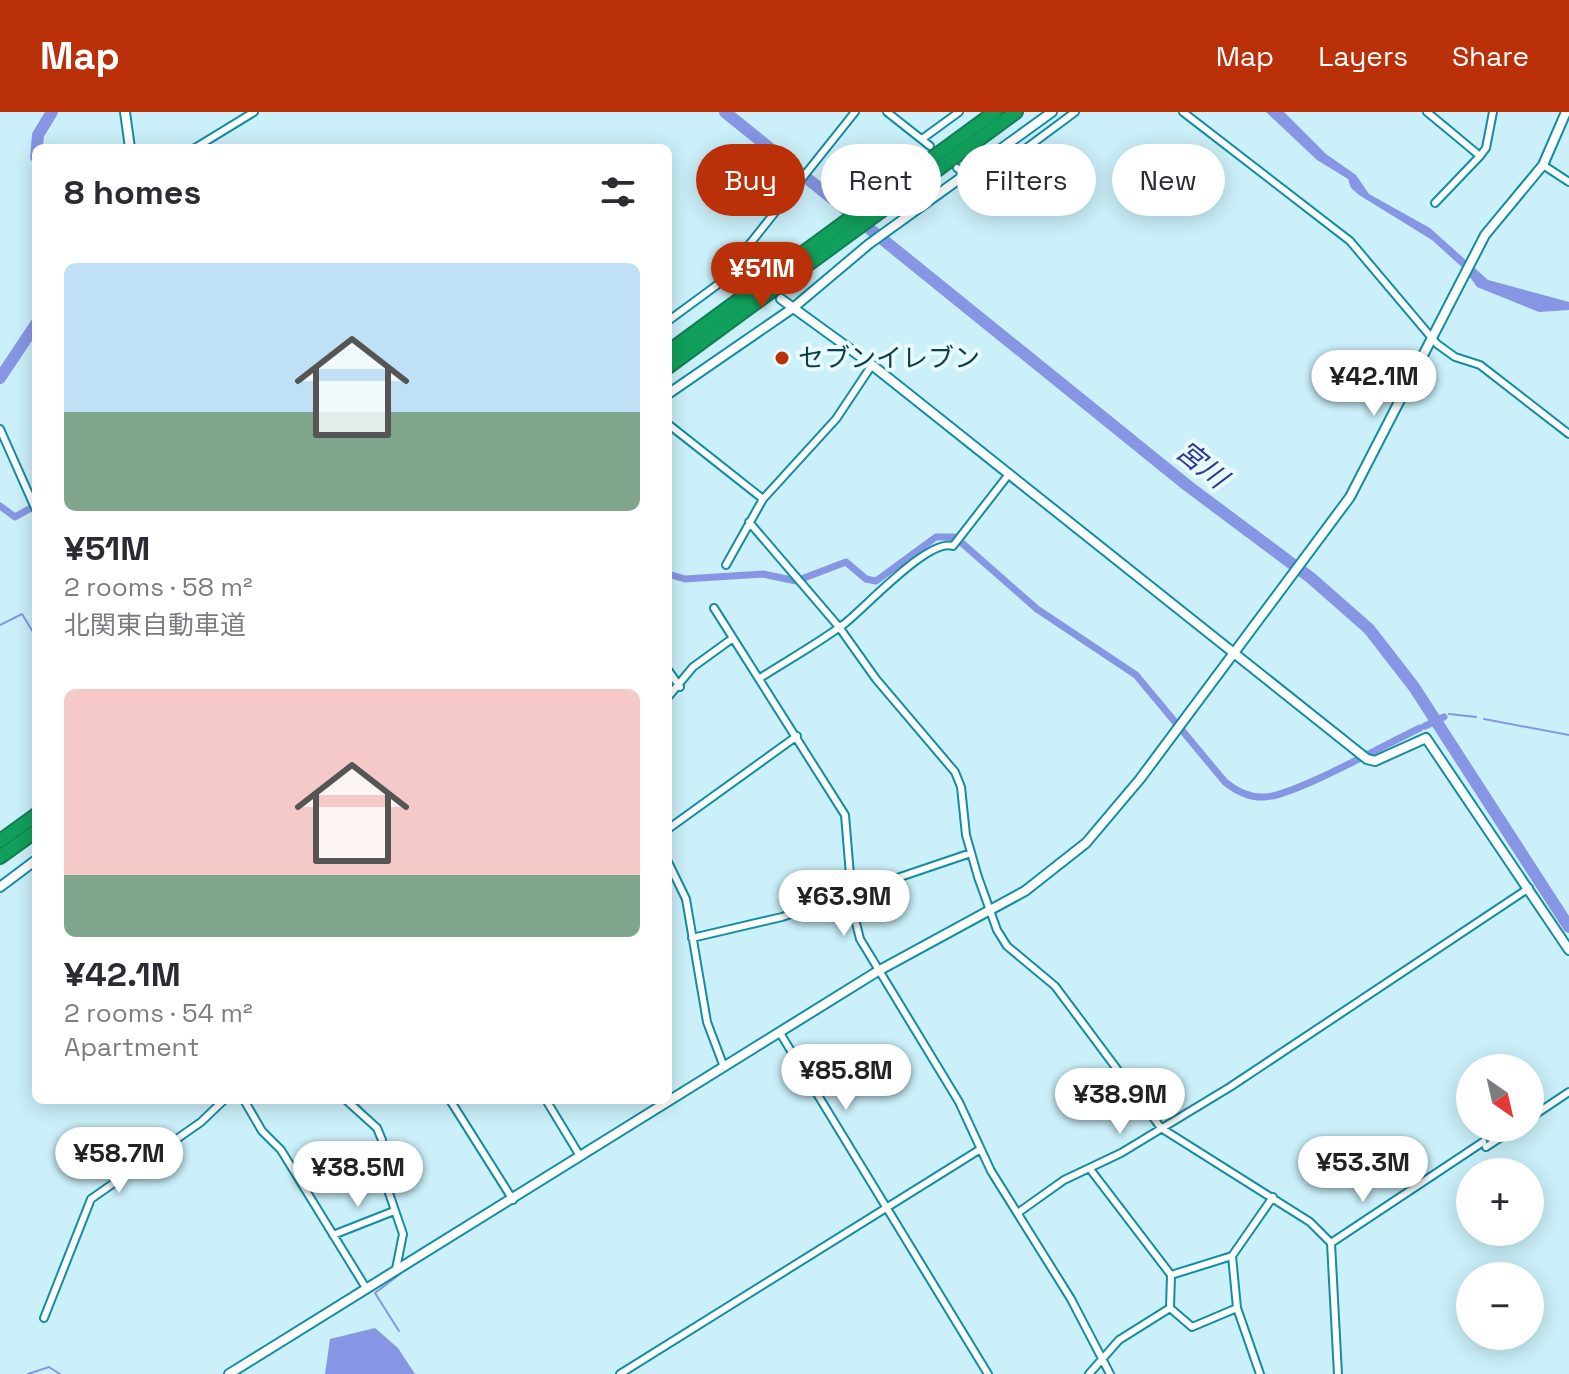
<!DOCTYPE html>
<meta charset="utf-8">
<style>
body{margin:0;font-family:"Space Grotesk","Noto Sans JP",sans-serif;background:#f2f2f3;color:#2b2b33;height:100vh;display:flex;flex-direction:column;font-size:30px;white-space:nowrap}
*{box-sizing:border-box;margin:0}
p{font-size:26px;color:#7c7c81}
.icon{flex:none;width:44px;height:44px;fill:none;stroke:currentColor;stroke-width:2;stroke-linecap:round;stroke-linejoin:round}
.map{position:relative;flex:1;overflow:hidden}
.details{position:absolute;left:32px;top:32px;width:640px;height:960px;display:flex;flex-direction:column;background:#fff;border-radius:12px;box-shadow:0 4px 20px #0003}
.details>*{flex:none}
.banner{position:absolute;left:696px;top:32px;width:752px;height:72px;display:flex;gap:16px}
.needle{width:52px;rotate:146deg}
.fabs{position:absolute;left:1456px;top:942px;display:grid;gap:16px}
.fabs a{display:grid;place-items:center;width:88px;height:88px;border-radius:50%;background:#fff;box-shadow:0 4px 20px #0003;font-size:40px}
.price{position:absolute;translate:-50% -68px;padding:0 18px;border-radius:28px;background:#fff;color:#222;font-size:26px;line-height:52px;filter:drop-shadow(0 2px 4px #0008)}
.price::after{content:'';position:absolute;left:50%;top:48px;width:24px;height:18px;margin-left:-12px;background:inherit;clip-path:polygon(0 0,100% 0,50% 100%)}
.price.current{background:#ba3009;color:#fff}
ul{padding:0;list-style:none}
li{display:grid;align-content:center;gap:16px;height:424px;padding:0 32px}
li span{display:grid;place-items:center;height:248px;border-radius:12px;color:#555}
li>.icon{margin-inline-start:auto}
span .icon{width:144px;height:144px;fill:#fffc;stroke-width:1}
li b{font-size:34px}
h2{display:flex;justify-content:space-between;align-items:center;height:96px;padding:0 32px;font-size:34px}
.chip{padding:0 28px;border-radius:36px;background:#fff;box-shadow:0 4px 20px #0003;font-size:28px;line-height:72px}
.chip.current{background:#ba3009;color:#fff}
header{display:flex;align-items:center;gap:48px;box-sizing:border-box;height:112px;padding:0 40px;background:#ba3009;color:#fff}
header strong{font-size:38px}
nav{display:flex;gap:44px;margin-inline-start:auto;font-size:28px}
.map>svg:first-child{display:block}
.water{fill:#8696e4}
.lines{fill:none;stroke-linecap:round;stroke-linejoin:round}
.stream{stroke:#8696e4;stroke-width:2}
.canal{stroke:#8696e4;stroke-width:7}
.river{stroke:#8696e4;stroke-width:12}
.minor-casing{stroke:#0f8ea4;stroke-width:10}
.tertiary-casing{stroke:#0f8ea4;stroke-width:12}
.motorway-casing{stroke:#117e55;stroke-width:16}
.minor{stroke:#fff;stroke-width:6}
.tertiary{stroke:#fff;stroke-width:8}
.motorway{stroke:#11a05b;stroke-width:12}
.poi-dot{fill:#ba3009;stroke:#e7fafe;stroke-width:3}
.labels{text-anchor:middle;stroke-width:8;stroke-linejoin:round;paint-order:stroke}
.poi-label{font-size:26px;fill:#113f49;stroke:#e7fafe;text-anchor:start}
.water-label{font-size:28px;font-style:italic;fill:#313792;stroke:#e7fafe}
</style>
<header>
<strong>Map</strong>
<nav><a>Map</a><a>Layers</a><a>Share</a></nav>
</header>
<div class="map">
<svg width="1569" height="1262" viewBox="0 0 1569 1262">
<rect width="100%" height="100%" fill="#cbf0fa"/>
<path class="water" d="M1266 0H1284L1326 42 1356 63 1369 82 1430 116 1488 168 1569 190V198L1539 200 1477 175 1464 157 1432 128 1359 83 1351 76 1348 67 1317 48Z
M375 1216 398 1236 415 1262H325L330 1227Z"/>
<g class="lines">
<path class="stream" d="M0 513 22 502 36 525
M1449 602 1476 605
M1484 607 1569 623
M354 988 377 1013
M384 1025 390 1070
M402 1145 405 1126
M399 1219 375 1181 400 1162
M28 1262 49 1255 60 1262"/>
<path class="canal" d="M0 394 15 405 36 393
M668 462 685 467 763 462 796 469 846 450 866 467 876 469 936 425H955L1037 497 1136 563 1225 670C1236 679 1250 686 1265 685 1294 684 1388 631 1420 616
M1425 614 1444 605"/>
<path class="river" d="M725 0 1188 374 1311 466 1369 517 1414 575 1569 815
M36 45 38 23 52 0
M0 266 36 212"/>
<g class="minor-casing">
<path id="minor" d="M887 0 930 34
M1183 0 1350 129 1437 232 1455 245 1480 253 1569 322
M1427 0 1480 44 1435 91
M922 27 959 0
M195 36 254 0
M1480 44 1486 36 1493 0
M1543 53 1569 70
M957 56 978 72 1075 0
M668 209 717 173 855 0
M668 312 763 387
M0 317 36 398
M749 410 839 515 876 567 955 660 961 675 966 723 978 765 997 818 1007 834 1055 874 1161 1016 1310 1110 1331 1131 1338 1262
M726 453 763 387 836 307 872 253
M714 496 845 703 853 799 860 827 959 990 991 1059 1071 1187 1110 1262
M668 558 680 575
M760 566C788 548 817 532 844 512 865 496 928 426 953 434L1009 362
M668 585 693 555 733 526
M668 717 797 624
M668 750 686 787 707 910 724 955
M692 826 782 805 971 741
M780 921 988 1262
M244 988 262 1019 281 1038 366 1176
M346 988 377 1016 382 1028 389 1081 403 1122 396 1157
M450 988 513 1088
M546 988 580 1044
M1530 1006 1569 980
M1486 1035 1515 1016
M1019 1100 1064 1068 1121 1041 1230 975 1529 776
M333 1123 394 1099
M1331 1131 1483 1030
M1171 1163 1232 1144 1273 1085
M1170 1196 1192 1215 1237 1196 1232 1144
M1237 1196 1260 1262
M44 1206 91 1087 201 1010 224 988
M620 1262 979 1038
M1089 1262 1119 1228 1170 1196 1171 1163 1090 1057"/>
</g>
<g class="tertiary-casing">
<path id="tertiary" d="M125 0 130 36
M735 151 751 164
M781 187 872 253 1367 647 1375 649 1426 626 1569 838
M668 282 793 196 869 132 1052 0
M0 775 36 748
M229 1262 878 859 1025 779 1086 731 1140 667 1350 385 1485 123 1543 53 1566 0"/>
</g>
<g class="motorway-casing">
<path id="motorway" d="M668 240 995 0
M668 255 1016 0
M0 729 36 703
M0 745 36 719"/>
</g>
<use href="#minor" class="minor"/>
<use href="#tertiary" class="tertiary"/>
<use href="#motorway" class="motorway"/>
</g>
<circle class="poi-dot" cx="782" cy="246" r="8"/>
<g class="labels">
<g class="poi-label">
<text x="798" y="255">セブンイレブン</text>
</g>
<g class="water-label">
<text transform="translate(1202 352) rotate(39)" y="10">宮川</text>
</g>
</g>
</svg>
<div class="fabs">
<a><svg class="needle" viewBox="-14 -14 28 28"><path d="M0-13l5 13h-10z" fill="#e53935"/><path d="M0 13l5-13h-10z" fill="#7c7c81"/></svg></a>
<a>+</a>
<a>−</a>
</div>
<b class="price current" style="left:762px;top:198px">¥51M</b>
<b class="price" style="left:1374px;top:306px">¥42.1M</b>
<b class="price" style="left:844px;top:826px">¥63.9M</b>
<b class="price" style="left:846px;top:1000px">¥85.8M</b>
<b class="price" style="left:1120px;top:1024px">¥38.9M</b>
<b class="price" style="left:119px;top:1083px">¥58.7M</b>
<b class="price" style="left:1363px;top:1092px">¥53.3M</b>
<b class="price" style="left:358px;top:1097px">¥38.5M</b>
<div class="banner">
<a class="chip current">Buy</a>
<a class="chip">Rent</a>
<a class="chip">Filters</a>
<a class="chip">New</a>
</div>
<section class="details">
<h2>8 homes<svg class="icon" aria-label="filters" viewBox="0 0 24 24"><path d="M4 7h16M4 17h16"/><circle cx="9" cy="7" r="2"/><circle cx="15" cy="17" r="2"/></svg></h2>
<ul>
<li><span style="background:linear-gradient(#bfe0f5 60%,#7fa58c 0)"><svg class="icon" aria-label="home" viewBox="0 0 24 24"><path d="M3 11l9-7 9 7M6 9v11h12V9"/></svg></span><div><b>¥51M</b><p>2 rooms · 58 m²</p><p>北関東自動車道</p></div></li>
<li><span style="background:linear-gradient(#f6c9c9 75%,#7fa58c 0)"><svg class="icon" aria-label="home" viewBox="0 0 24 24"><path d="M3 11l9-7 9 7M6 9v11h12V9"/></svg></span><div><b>¥42.1M</b><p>2 rooms · 54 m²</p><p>Apartment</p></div></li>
</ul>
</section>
</div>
